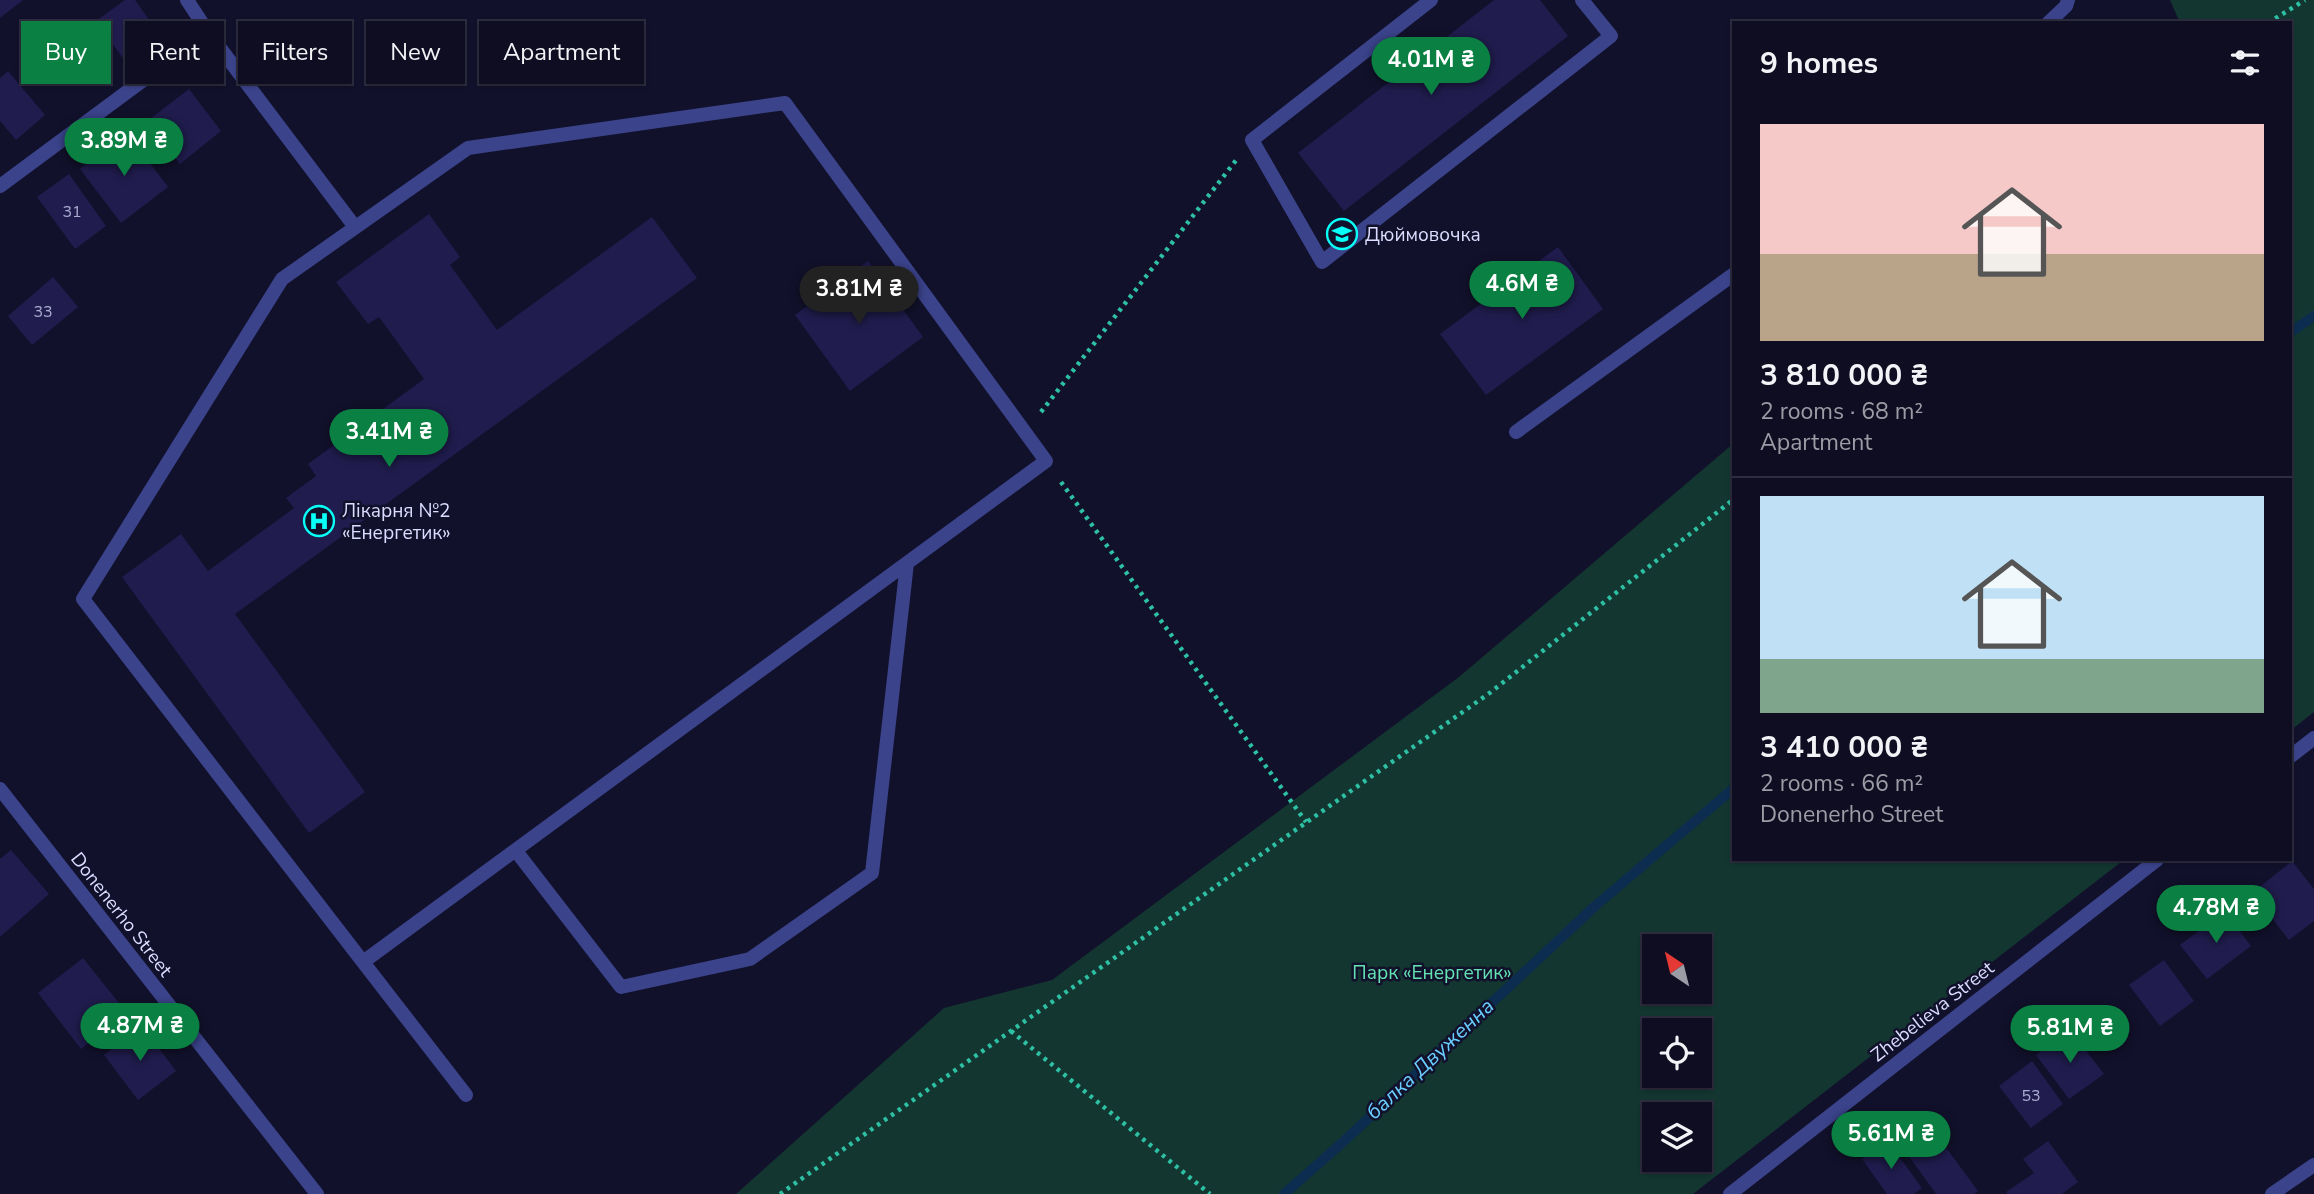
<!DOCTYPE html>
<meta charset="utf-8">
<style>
body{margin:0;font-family:"Nunito Sans",sans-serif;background:#17162a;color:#f1f3f6;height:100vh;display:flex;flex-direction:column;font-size:26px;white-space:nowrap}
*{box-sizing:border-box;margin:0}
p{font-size:23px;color:#9b9ca5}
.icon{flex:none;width:38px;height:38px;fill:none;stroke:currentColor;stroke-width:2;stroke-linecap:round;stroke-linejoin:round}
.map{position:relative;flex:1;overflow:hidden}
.sheet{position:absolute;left:1732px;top:21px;width:560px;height:840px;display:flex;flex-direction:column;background:#0e0d21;border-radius:0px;box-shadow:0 2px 5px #0004,0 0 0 2px #2e2d3f}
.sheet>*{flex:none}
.banner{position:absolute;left:21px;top:21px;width:665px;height:63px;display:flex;gap:14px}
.needle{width:46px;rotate:325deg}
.fabs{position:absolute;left:1642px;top:934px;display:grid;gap:14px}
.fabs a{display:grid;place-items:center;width:70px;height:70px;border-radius:0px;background:#0e0d21;box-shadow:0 2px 5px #0004,0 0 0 2px #2e2d3f;font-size:35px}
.price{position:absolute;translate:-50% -60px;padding:0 16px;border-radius:24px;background:#0b8043;color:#fff;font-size:23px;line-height:46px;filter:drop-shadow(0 2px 4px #0008)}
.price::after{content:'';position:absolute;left:50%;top:42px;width:21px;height:16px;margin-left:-10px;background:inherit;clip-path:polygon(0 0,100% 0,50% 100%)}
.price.active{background:#222;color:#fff}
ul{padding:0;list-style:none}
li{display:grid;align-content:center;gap:14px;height:371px;padding:0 28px}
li+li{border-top:2px solid #2e2d3f}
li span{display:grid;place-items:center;height:217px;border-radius:0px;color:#555}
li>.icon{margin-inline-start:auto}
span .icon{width:126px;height:126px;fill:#fffc;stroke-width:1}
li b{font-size:30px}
h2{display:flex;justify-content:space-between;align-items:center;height:84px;padding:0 28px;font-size:30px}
.chip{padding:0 24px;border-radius:0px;background:#0e0d21;box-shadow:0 2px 5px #0004,0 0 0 2px #2e2d3f;font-size:24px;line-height:63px}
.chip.active{background:#0b8043;color:#fff}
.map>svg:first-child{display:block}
.green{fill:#133630;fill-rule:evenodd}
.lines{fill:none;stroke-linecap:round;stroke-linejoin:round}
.stream{stroke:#0c2d4f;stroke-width:10}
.building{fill:#201c4d}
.path{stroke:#2ec0a4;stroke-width:4.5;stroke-dasharray:3.5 5;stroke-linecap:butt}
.lane{stroke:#3b438b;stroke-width:14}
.street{stroke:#3b438b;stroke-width:14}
.labels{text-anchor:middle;stroke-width:5;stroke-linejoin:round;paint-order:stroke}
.number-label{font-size:16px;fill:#acacd2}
.poi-label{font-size:19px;fill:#dbdcff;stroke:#12112c;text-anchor:start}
.street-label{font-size:19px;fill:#dbdcff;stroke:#12112c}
.park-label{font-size:19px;fill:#63e3b2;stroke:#12112c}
.water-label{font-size:21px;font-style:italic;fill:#69ceff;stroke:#12112c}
</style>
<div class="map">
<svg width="2314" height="1194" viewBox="0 0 2314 1194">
<rect width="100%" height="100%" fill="#12112c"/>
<path class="green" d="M2170 0H2314V712L2291 730V23H2180Z
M1734 443V859H2125L1693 1194H736L944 1008 1052 980 1459 677ZM1654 947H1699V992H1654ZM1654 1031H1699V1076H1654ZM1654 1115H1699V1160H1654Z"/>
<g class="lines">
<path class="stream" d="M2291 332 2314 316
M1284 1194 1343 1142 1594 907 1734 788"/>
</g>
<path class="building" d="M0 0H23L0 18Z
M125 0H135L160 35 125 61 96 21Z
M1494 0H1540L1568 36 1344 211 1298 153Z
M8 71 45 115 16 140 0 121V78Z
M189 89 221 131 180 164 146 122Z
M127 133 168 187 121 223 80 169Z
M69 174 106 226 75 249 37 197Z
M429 214 460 257 450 265 497 330 652 217 697 278 235 614 365 792 309 833 122 577 181 534 208 571 294 508 286 498 316 476 308 464 424 379 379 317 368 324 336 282Z
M1558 247 1603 309 1486 395 1440 334Z
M868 261 923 337 850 391 795 315Z
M53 277 78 307 32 345 8 316Z
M11 850 49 894 0 937V859Z
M2292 861 2314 889V921L2289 940 2252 893Z
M2225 911 2251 946 2207 979 2180 945Z
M83 958 127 1013 81 1049 38 993Z
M2164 960 2194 1001 2160 1026 2129 985Z
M142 1026 176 1071 138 1100 104 1055Z
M2070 1030 2104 1074 2069 1099 2036 1055Z
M2032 1061 2063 1104 2031 1128 1999 1086Z
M1936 1134 1978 1191 1974 1194H1936L1908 1155Z
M1887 1140 1922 1188 1914 1194H1887L1862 1159Z
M2048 1141 2078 1182 2062 1194H2008L2006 1192 2034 1173 2023 1159Z"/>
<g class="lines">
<path class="path" d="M2268 23 2305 0
M1041 412 1237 159
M1061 482 1306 822
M1011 1031 1210 1194
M780 1194 1491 692 1734 499"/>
<path class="lane" d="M1431 0 1252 140 1322 262 1611 36 1582 0
M2048 23 2066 6 2068 0
M785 103 1046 461 363 962 83 599 282 279 468 148Z
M1516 432 1734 274
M516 851 621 987 750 959 872 873 907 563
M363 962 466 1095"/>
<path class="street" d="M187 0 208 32 355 227
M0 186 208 32
M2291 756 2314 738
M0 789 317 1194
M1730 1194 2158 859
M2272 1194 2314 1165"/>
</g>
<defs>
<g id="school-ring" transform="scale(1.575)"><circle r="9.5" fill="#12112c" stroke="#07fff7" stroke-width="1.5"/><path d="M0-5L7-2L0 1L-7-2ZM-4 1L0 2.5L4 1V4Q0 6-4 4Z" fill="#07fff7"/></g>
<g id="hospital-ring" transform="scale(1.575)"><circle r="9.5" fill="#12112c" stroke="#07fff7" stroke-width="1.5"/><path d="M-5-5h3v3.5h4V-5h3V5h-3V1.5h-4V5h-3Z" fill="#07fff7"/></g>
</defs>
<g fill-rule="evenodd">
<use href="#school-ring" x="1342" y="234"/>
<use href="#hospital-ring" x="319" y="521"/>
</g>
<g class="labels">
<g class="number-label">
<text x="72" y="217">31</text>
<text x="43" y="317">33</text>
<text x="2031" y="1101">53</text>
</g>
<g class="poi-label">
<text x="1365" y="241">Дюймовочка</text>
<text x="342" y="517">Лікарня №2<tspan x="342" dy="22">«Енергетик»</tspan></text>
</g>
<g class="street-label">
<text transform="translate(122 914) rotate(52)" y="7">Donenerho Street</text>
<text transform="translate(1932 1011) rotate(-38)" y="7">Zhebelieva Street</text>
</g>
<g class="park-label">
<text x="1432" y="979">Парк «Енергетик»</text>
</g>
<g class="water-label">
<text transform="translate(1430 1059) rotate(-43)" y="7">балка Двуженна</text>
</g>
</g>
</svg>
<div class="fabs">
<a><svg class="needle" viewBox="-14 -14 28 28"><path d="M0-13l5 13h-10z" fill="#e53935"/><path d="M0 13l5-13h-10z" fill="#9b9ca5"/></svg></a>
<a><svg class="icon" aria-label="locate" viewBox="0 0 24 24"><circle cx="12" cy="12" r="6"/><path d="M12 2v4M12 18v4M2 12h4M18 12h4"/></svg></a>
<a><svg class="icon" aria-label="layers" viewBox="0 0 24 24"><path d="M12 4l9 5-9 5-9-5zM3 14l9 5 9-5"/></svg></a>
</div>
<b class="price" style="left:1431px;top:97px">4.01M ₴</b>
<b class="price" style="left:124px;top:178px">3.89M ₴</b>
<b class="price" style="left:1522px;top:321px">4.6M ₴</b>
<b class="price active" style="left:859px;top:326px">3.81M ₴</b>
<b class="price" style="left:389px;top:469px">3.41M ₴</b>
<b class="price" style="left:2216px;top:945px">4.78M ₴</b>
<b class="price" style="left:140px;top:1063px">4.87M ₴</b>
<b class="price" style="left:2070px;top:1065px">5.81M ₴</b>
<b class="price" style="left:1891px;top:1171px">5.61M ₴</b>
<div class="banner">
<a class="chip active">Buy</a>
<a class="chip">Rent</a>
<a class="chip">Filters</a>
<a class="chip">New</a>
<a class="chip">Apartment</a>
</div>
<section class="sheet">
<h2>9 homes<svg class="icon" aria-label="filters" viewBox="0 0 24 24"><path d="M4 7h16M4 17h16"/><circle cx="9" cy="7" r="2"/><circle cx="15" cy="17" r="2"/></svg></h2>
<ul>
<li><span style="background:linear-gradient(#f6c9c9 60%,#b9a48a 0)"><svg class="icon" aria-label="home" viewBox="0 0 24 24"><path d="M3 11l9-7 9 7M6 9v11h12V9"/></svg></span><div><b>3 810 000 ₴</b><p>2 rooms · 68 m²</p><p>Apartment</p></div></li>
<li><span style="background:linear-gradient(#bfe0f5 75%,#7fa58c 0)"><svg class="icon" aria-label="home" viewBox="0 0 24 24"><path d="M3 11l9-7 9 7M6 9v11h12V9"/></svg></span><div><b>3 410 000 ₴</b><p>2 rooms · 66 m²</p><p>Donenerho Street</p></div></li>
</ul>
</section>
</div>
